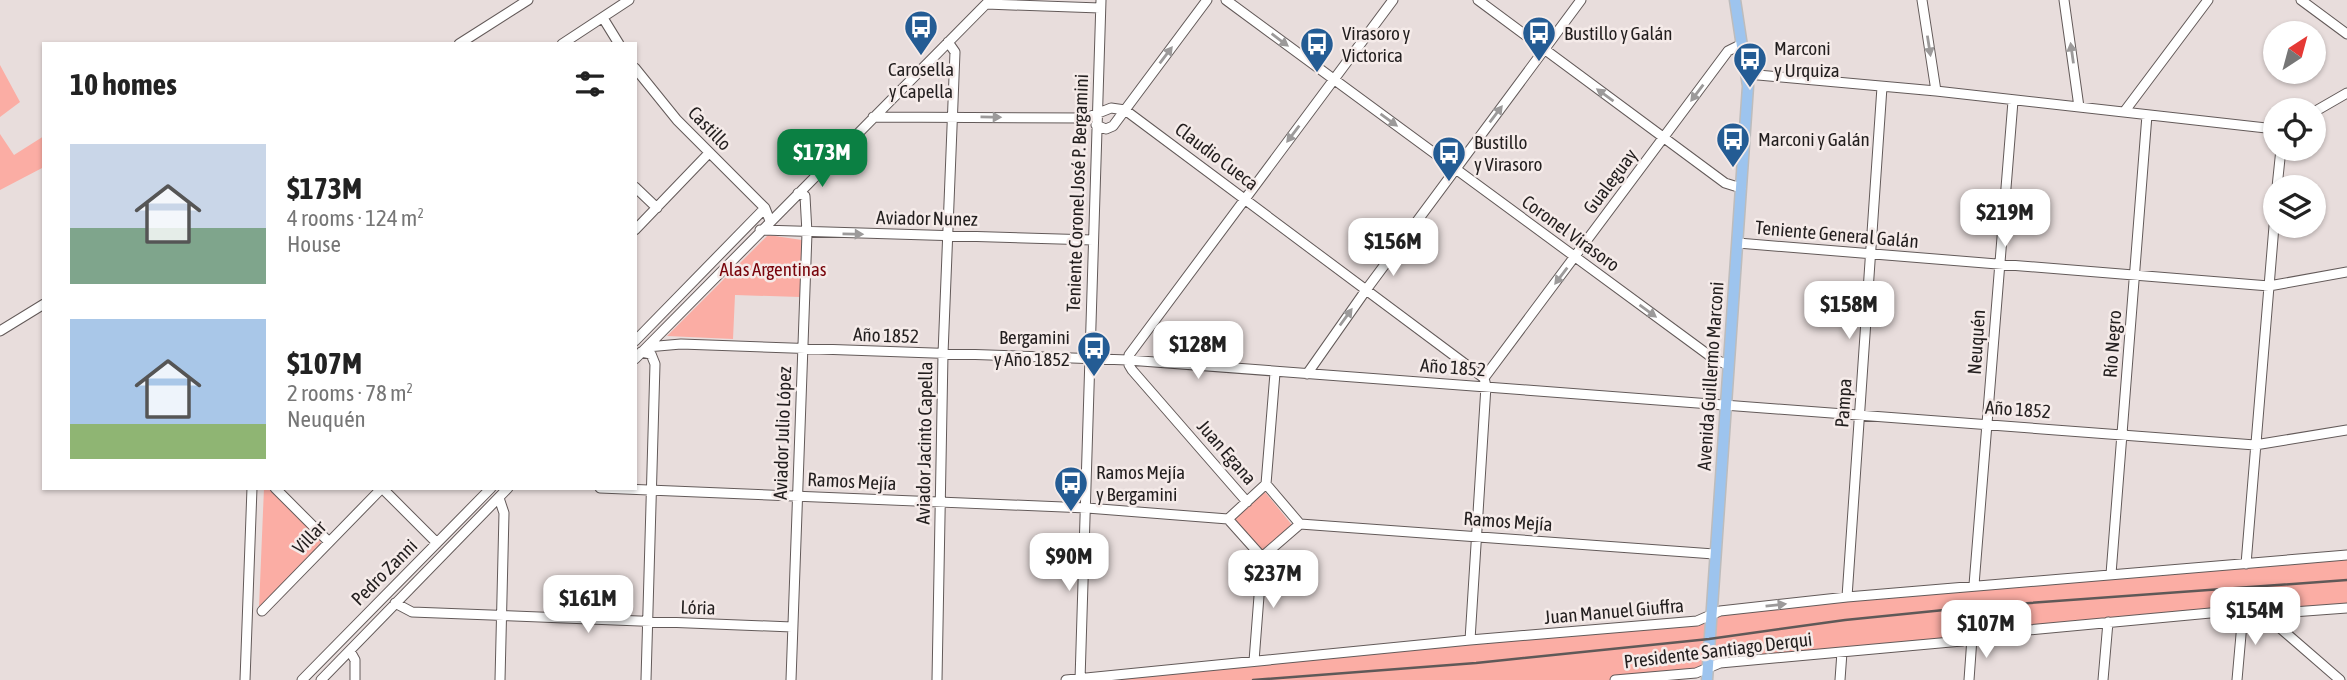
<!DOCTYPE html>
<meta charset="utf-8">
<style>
body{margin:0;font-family:"Asap Condensed",sans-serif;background:#f2f2f2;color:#222;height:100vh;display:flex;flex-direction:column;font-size:26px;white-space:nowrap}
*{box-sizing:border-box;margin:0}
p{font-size:23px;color:#767676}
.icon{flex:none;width:38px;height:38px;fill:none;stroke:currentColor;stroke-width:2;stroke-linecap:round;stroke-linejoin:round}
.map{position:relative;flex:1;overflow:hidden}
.sheet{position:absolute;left:42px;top:42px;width:595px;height:448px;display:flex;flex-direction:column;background:#fff;border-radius:0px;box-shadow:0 2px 5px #0004}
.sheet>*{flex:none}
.needle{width:46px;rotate:36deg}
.tools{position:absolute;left:2263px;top:21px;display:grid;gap:14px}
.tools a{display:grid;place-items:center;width:63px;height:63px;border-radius:50%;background:#fff;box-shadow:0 2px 5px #0004;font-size:35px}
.price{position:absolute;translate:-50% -60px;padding:0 16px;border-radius:14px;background:#fff;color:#222;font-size:23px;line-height:46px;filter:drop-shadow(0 2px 4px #0008)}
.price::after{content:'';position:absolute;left:50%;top:42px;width:21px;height:16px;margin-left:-10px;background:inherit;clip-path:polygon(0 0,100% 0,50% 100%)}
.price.selected{background:#0b8043;color:#fff}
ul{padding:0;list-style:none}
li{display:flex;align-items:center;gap:21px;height:175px;padding:0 28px}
li span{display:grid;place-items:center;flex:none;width:196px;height:140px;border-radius:0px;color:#555}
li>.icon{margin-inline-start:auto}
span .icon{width:84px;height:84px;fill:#fffc;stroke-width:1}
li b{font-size:30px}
h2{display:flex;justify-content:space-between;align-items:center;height:84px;padding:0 28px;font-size:30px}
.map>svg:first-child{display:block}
.green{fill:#fbada4}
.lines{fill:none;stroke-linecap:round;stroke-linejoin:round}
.minor-casing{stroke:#635a59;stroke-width:11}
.major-casing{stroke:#bdbcbc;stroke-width:13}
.minor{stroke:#fff;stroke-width:9}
.major{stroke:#9dc4ee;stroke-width:10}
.rail{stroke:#5f5958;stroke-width:2.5}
.oneway{fill:#9c9a9a}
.labels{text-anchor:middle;stroke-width:5;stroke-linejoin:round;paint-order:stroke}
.poi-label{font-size:19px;fill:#221e1e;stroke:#f5ebe9;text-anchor:start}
.street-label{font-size:19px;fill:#221e1e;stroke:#f5ebe9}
.park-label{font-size:19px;fill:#78040b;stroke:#f5ebe9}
</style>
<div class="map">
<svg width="2347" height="680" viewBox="0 0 2347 680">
<rect width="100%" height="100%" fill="#e8dddc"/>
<path class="green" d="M0 65 20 102 0 117Z
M0 134 14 155 44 136V167L0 190Z
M768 235 802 240 800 297 735 295 733 339 667 336Z
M264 488H268L319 538 321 543 318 548 259 608Z
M1265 492 1292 525 1262 550 1234 518Z
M2347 555V608L2243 612 1979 635 1615 680H1095L1697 621 1716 612Z"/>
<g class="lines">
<g class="minor-casing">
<path id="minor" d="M1226 0 1714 359 1728 365
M1478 0 1725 183 1741 188
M1922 0 1936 91
M2064 0 2079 107
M2301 0 2347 34
M986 4 1100 8
M603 18 619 44
M459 44 528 0
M562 44 629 0
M635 68 677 120 765 208 770 221
M1747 74 1936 91 2275 129
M2124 112 2208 0
M2314 112 2347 93
M873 117 1086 118 1111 108 1125 110 1484 378 1486 386 1470 640
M1096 125 1106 129 1113 126 1207 0
M635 187 657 208
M2277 187 2281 149
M635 230 709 153
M760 230 1093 240
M1738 243 2269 286 2347 272
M0 331 44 304
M635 341 765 208
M647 347 681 344 1128 360 2255 445 2347 430
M641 352 651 354 655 364 646 680
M635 359 990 0
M1307 374 1366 290 1581 0
M1484 378 1728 51 1742 44
M1266 484 1275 373
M275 488 329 542
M382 488 437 543
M600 488 1087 508 1228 519
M499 498 504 513 500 680
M1247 502 1132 370 1129 365V355L1393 0
M1228 519 1266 484 1300 524
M1228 519 1262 557 1300 524
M1300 524 1714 554
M2246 564 2275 214
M2111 574 2147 115
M1974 585 2013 101
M1847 597 1882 87
M395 603 412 612 792 627
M262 611 382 488
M2264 614 2340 680
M350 651 355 660V680
M1254 661 1262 557
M245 680 252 488
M302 680 491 488
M321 680 508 488
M791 680 807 233 805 196 798 193
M937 680 943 354 955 52 948 42
M1066 680 1470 640 1697 621 1720 611 1847 597 2347 555
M1080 680 1101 0
M1615 680 1696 673 1720 663 1962 641 1985 634 2221 612 2264 614 2347 608
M1840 680 1842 652
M1969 680 1972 638
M2103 680 2108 622
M2237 680 2243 612"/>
</g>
<g class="major-casing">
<path id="major" d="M1707 680 1748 86 1735 0"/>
</g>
<use href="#minor" class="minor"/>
<use href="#major" class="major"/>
<path class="rail" d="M1253 680 1476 663 1709 639 1845 620 1974 607 2347 580"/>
</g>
<defs><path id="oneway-solid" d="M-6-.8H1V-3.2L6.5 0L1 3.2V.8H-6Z" transform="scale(1.75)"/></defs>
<g class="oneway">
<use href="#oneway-solid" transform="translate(1280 40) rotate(37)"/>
<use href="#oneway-solid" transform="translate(1929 46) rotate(81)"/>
<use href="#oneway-solid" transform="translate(2072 53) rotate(-98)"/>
<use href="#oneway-solid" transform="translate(1166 55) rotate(-53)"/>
<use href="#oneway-solid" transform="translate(1697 93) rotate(127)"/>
<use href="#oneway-solid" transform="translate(1605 95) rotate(-144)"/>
<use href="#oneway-solid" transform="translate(1496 114) rotate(-53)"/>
<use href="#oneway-solid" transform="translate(991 117) rotate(1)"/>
<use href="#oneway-solid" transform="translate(1389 120) rotate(36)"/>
<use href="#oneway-solid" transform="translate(1293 134) rotate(127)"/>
<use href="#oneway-solid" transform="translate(853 234) rotate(1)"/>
<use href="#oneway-solid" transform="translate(1561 276) rotate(127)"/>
<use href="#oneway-solid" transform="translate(1648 311) rotate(36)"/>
<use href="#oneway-solid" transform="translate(1346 317) rotate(-54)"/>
<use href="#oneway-solid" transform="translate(1776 605) rotate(-6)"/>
</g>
<defs>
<g id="bus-pin" transform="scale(1.75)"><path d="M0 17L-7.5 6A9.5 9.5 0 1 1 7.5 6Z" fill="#245c94" stroke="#f5ebe9"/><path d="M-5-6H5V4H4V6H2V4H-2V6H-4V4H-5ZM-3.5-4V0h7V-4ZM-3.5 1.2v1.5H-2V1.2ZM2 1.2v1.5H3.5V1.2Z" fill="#fff"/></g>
</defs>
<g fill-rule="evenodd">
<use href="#bus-pin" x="921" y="27"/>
<use href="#bus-pin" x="1539" y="33"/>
<use href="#bus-pin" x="1317" y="44"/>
<use href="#bus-pin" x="1750" y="59"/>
<use href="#bus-pin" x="1733" y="139"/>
<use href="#bus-pin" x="1449" y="153"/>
<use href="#bus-pin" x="1094" y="348"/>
<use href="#bus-pin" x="1071" y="483"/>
</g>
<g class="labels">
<g class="poi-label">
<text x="1342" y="40">Virasoro y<tspan x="1342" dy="22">Victorica</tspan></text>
<text x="1564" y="40">Bustillo y Galán</text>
<text x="1774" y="55">Marconi<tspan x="1774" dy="22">y Urquiza</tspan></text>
<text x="921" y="76" text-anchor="middle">Carosella<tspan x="921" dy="22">y Capella</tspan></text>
<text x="1758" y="146">Marconi y Galán</text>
<text x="1474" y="149">Bustillo<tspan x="1474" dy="22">y Virasoro</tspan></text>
<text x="1070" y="344" text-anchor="end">Bergamini<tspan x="1070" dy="22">y Año 1852</tspan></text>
<text x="1096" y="479">Ramos Mejía<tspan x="1096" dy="22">y Bergamini</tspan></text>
</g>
<g class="street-label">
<text transform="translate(710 128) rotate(46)" y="7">Castillo</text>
<text transform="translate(1217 156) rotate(37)" y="7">Claudio Cueca</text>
<text transform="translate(1610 181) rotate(-53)" y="7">Gualeguay</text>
<text transform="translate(1077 193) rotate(-88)" y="7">Teniente Coronel José P. Bergamini</text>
<text transform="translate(927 218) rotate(1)" y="7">Aviador Nunez</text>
<text transform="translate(1571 233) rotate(36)" y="7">Coronel Virasoro</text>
<text transform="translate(1837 234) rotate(5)" y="7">Teniente General Galán</text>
<text transform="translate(886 335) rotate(2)" y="7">Año 1852</text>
<text transform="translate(1976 342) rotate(-86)" y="7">Neuquén</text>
<text transform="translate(2112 344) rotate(-86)" y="7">Río Negro</text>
<text transform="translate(1453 367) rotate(4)" y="7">Año 1852</text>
<text transform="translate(1710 376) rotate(-86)" y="7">Avenida Guillermo Marconi</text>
<text transform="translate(1843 403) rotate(-86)" y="7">Pampa</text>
<text transform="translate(2018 409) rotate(4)" y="7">Año 1852</text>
<text transform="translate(782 433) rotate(-88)" y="7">Aviador Julio López</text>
<text transform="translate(924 443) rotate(-89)" y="7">Aviador Jacinto Capella</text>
<text transform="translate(1227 452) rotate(49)" y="7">Juan Egana</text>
<text transform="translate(852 481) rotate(3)" y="7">Ramos Mejía</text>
<text transform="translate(1508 521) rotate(4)" y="7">Ramos Mejía</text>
<text transform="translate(309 537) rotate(-46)" y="7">Villar</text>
<text transform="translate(384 572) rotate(-45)" y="7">Pedro Zanni</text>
<text transform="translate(698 607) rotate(2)" y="7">Lória</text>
<text transform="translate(1614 611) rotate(-5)" y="7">Juan Manuel Giuffra</text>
<text transform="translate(1718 650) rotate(-7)" y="7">Presidente Santiago Derqui</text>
</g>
<g class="park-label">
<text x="773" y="276">Alas Argentinas</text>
</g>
</g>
</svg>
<div class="tools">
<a><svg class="needle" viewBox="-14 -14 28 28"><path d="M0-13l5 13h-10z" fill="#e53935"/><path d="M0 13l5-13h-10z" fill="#767676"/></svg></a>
<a><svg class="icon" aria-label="locate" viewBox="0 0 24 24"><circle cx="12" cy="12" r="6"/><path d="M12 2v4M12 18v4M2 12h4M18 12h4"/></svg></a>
<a><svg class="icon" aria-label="layers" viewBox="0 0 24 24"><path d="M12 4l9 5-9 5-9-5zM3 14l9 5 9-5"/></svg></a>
</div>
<b class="price selected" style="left:822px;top:189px">$173M</b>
<b class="price" style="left:2005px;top:249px">$219M</b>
<b class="price" style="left:1393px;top:278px">$156M</b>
<b class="price" style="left:1849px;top:341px">$158M</b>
<b class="price" style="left:1198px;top:381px">$128M</b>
<b class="price" style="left:1069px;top:593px">$90M</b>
<b class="price" style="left:1273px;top:610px">$237M</b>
<b class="price" style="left:588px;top:635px">$161M</b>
<b class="price" style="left:2255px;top:647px">$154M</b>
<b class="price" style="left:1986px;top:660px">$107M</b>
<section class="sheet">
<h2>10 homes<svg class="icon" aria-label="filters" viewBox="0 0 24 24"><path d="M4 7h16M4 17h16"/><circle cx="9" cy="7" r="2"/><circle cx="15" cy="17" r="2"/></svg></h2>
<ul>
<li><span style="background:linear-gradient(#c9d6e8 60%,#7fa58c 0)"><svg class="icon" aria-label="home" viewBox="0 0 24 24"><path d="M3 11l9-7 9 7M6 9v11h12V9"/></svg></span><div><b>$173M</b><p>4 rooms · 124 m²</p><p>House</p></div></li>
<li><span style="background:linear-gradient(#a9c7e8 75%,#8fb573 0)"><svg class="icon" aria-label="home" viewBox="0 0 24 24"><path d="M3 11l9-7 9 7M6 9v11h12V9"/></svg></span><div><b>$107M</b><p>2 rooms · 78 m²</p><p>Neuquén</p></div></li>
</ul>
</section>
</div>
